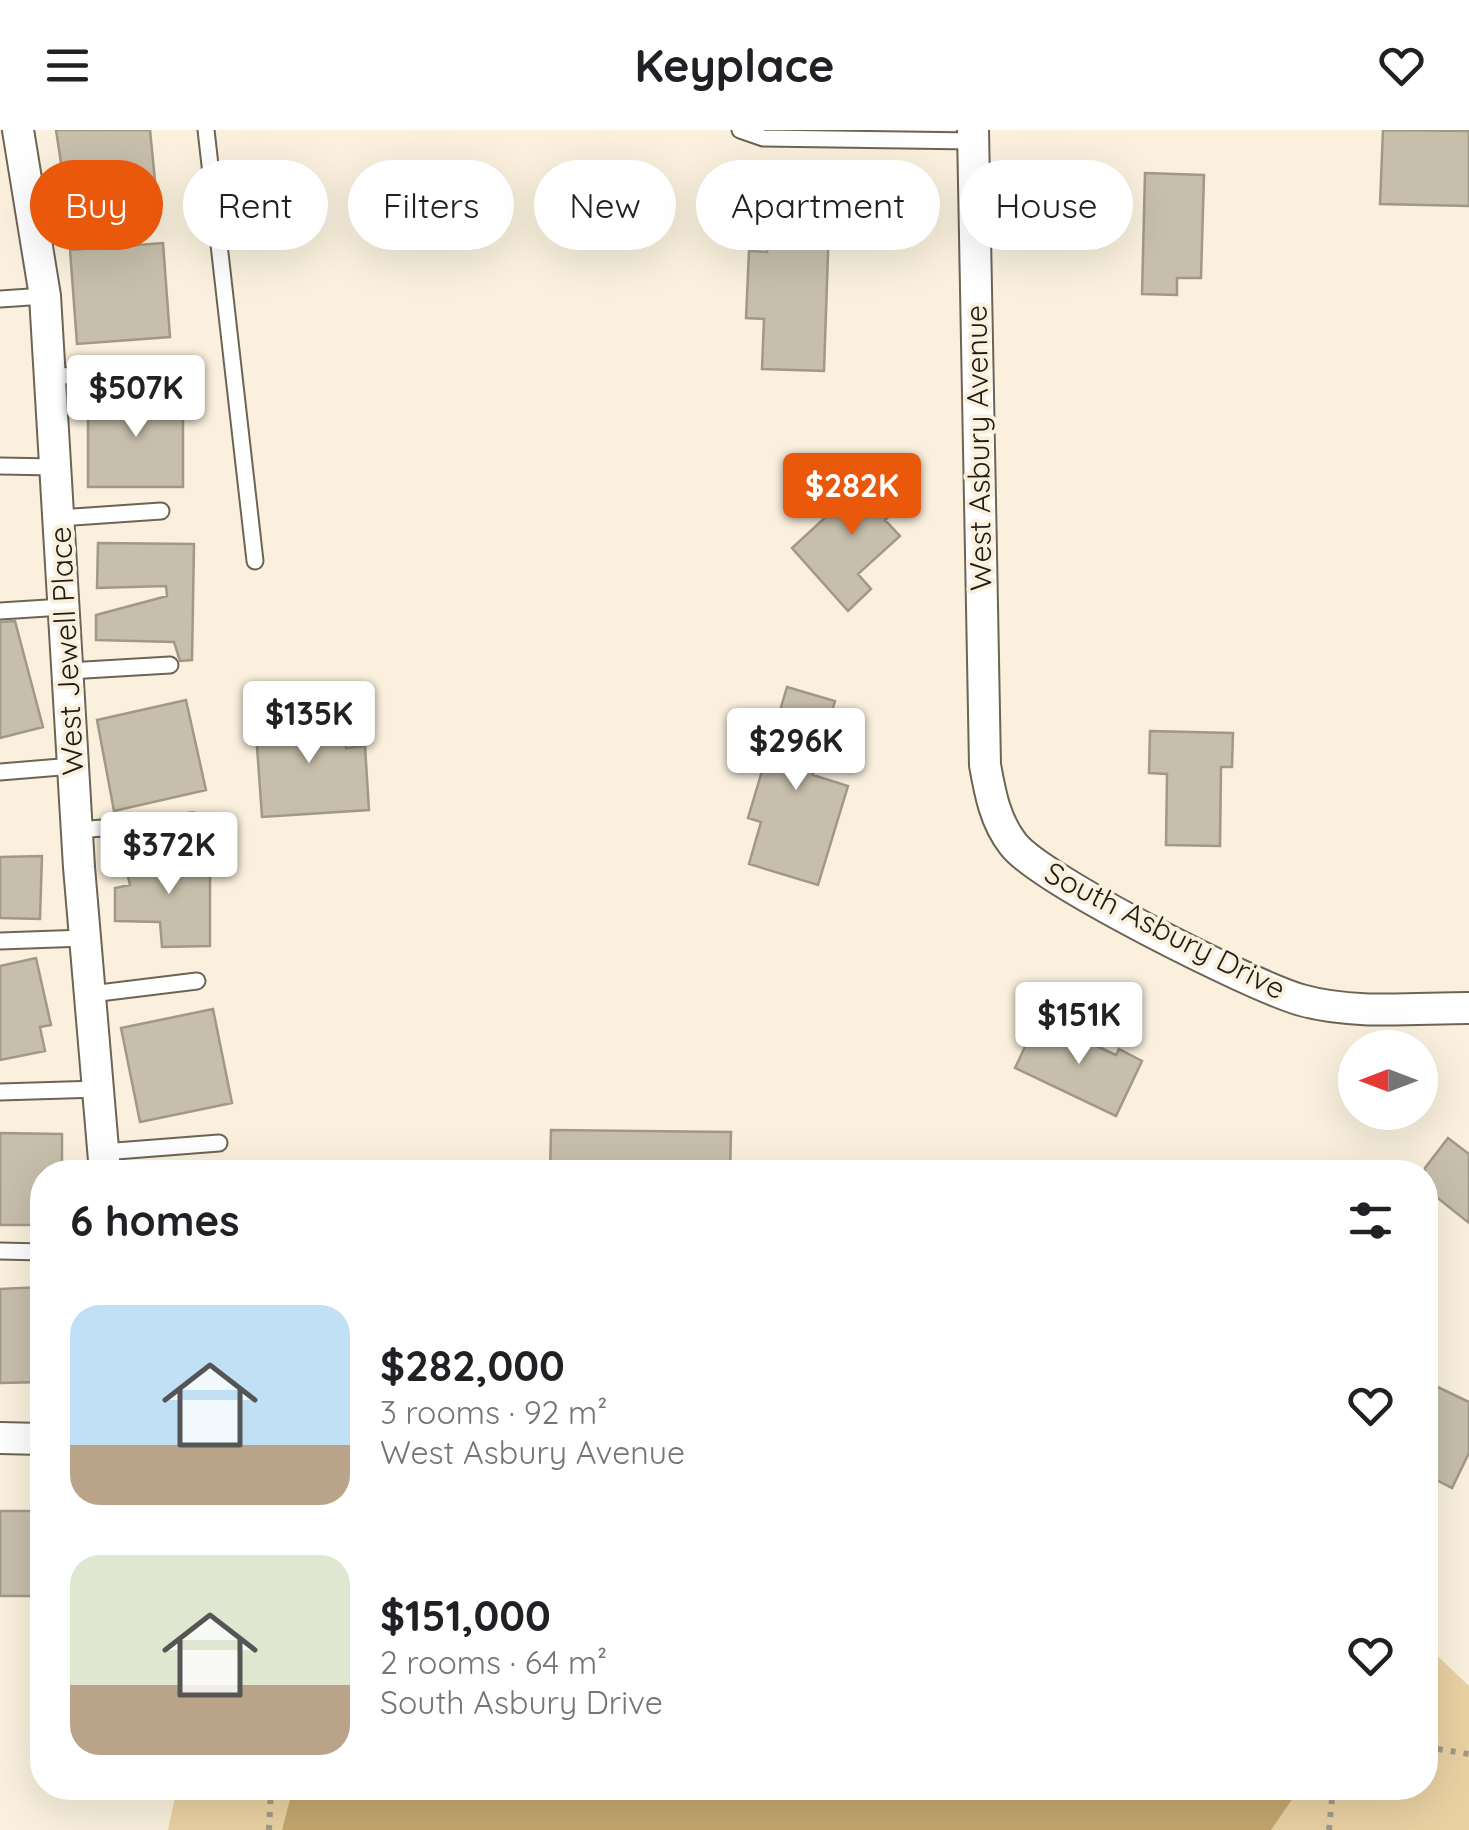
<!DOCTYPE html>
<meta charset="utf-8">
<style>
body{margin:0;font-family:Quicksand,sans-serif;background:#f6f6f6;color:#202124;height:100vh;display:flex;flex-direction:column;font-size:38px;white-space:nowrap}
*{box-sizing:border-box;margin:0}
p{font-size:32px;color:#757577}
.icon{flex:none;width:55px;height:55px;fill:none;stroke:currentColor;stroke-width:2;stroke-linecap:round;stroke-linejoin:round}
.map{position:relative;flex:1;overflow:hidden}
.panel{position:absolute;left:30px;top:1030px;width:1408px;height:640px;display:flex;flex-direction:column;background:#fff;border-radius:40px;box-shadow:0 10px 40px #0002}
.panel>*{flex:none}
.top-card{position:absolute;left:30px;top:30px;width:1410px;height:90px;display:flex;gap:20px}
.needle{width:65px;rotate:270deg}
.buttons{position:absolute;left:1338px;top:900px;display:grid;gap:20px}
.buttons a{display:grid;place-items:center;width:100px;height:100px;border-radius:50%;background:#fff;box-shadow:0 10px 40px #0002;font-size:50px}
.price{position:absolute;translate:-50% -85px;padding:0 22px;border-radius:10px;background:#fff;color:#222;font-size:32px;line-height:65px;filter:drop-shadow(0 2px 5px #0008)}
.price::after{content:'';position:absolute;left:50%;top:60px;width:30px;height:22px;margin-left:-15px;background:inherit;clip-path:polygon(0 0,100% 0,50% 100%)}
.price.selected{background:#ea580c;color:#fff}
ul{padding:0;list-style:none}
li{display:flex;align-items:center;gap:30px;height:250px;padding:0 40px}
li span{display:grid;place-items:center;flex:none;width:280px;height:200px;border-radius:30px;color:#555}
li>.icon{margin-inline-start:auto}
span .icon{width:120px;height:120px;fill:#fffc;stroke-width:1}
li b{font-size:42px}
h2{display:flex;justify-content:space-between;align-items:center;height:120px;padding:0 40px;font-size:42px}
.pill{padding:0 35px;border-radius:45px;background:#fff;box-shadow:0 10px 40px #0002;font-size:35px;line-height:90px}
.pill.selected{background:#ea580c;color:#fff}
header{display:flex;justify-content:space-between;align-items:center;height:130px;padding:0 40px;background:#fff;font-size:45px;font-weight:800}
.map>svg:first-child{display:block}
.green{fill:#e9d1a2}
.water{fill:#c3a76d}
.building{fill:#c7beab;stroke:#a19886;stroke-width:2.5}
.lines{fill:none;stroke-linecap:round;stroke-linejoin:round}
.lane-casing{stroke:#6d6454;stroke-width:19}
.street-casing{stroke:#6d6454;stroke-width:34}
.path{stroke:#a0998b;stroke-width:6;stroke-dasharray:5 8;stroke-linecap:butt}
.lane{stroke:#fff;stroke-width:15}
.street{stroke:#fff;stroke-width:30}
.labels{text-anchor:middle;stroke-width:8;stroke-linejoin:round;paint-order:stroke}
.street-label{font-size:30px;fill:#1f1c15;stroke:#faf0dd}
</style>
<header><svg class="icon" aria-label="menu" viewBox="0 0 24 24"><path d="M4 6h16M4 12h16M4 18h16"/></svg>Keyplace<svg class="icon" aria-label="heart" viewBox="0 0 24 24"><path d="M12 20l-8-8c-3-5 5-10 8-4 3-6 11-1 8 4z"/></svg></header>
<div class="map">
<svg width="1469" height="1700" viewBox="0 0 1469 1700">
<rect width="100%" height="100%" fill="#faf0dd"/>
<path class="green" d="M1425 1514 1469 1556V1700H168L177 1658H1425Z"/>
<path class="water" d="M293 1658H1300L1271 1700H282Z"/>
<path class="building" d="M56 0H150L155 51 65 59Z
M1383 0 1469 1V76L1380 74Z
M1145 43 1204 45 1201 148H1177V165L1142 164Z
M768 91 829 94 824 241 762 239 764 189 746 188 749 121 767 122Z
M163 113 170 207 77 214 70 120Z
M88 264H183V357H88Z
M879 338 907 370 885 390 900 406 858 444 871 459 848 481 792 418Z
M98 413 194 414 192 530 180 531 174 512 96 510V485L167 466 166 456 97 458Z
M15 491 43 597 0 608V492Z
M787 557 835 571 813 645 848 656 818 755 749 734 761 692 748 688Z
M186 570 206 660 114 681 97 590Z
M344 582 346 618 365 616 369 680 262 687 255 588Z
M1150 601 1233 603 1232 637H1221L1220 716 1166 715 1167 644 1149 643Z
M210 725V816L162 817 160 792 115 791V758L130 755 123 726Z
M42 726 40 789 0 788V727Z
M36 828 51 895 40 897 45 921 0 930V836Z
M213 879 232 973 140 992 121 898Z
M1038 889 1116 925 1119 919 1142 931 1116 986 1015 938Z
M551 1000 731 1002 730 1042H550Z
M0 1003 62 1004V1042H42V1095H0Z
M1448 1008 1469 1024V1093L1425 1058V1038Z
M42 1157V1252L0 1253V1159Z
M1425 1251 1469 1272V1323L1452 1358 1425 1344Z
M0 1381H42V1466H0Z"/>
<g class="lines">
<g class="lane-casing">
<path id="lane" d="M206 0 255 431
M740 0 763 8 973 11
M34 96 140 85
M0 169 45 166
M51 247 141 239
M0 336 56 337
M59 388 161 381
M0 481 63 477
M68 541 170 535
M0 642 73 636
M77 700 193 691
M0 811 85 808
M91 864 197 851
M0 962 99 959
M103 1022 219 1013
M0 1121 42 1122"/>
</g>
<g class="street-casing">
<path id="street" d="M18 0 45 166 79 737 105 1042
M973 0 985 635C990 663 995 691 1013 714 1040 750 1252 856 1301 870 1354 885 1415 878 1469 878
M0 1308 42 1309"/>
</g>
<path class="path" d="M1425 1617 1469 1624
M269 1700 271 1658
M1329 1700 1333 1658"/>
<use href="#lane" class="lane"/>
<use href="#street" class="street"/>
</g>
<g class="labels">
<g class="street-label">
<text transform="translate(979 318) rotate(-91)" y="10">West Asbury Avenue</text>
<text transform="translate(67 521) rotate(-93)" y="10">West Jewell Place</text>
<text transform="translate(1165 801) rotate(27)" y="10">South Asbury Drive</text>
</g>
</g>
</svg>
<div class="buttons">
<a><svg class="needle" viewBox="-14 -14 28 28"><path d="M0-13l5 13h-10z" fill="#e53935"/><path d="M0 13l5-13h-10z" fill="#757577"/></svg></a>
</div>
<b class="price" style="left:136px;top:310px">$507K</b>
<b class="price selected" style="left:852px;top:408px">$282K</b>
<b class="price" style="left:309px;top:636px">$135K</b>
<b class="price" style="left:796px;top:663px">$296K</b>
<b class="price" style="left:169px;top:767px">$372K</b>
<b class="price" style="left:1079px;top:937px">$151K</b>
<div class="top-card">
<a class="pill selected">Buy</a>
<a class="pill">Rent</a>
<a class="pill">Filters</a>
<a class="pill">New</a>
<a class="pill">Apartment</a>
<a class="pill">House</a>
</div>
<section class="panel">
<h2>6 homes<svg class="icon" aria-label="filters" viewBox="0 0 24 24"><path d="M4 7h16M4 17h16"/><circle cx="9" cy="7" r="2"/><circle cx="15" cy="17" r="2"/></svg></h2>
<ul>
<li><span style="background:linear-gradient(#bfe0f5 70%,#b9a48a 0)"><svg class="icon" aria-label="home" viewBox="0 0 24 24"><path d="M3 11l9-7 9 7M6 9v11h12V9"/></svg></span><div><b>$282,000</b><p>3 rooms · 92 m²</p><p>West Asbury Avenue</p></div><svg class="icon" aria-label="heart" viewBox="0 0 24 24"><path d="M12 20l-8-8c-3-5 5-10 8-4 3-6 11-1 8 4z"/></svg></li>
<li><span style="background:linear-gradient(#dfe7d0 65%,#b9a48a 0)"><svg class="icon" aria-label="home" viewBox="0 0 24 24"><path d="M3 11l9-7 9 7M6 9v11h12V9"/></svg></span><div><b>$151,000</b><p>2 rooms · 64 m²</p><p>South Asbury Drive</p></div><svg class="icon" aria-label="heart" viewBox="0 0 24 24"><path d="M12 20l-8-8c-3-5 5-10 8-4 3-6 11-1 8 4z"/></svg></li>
</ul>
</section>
</div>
